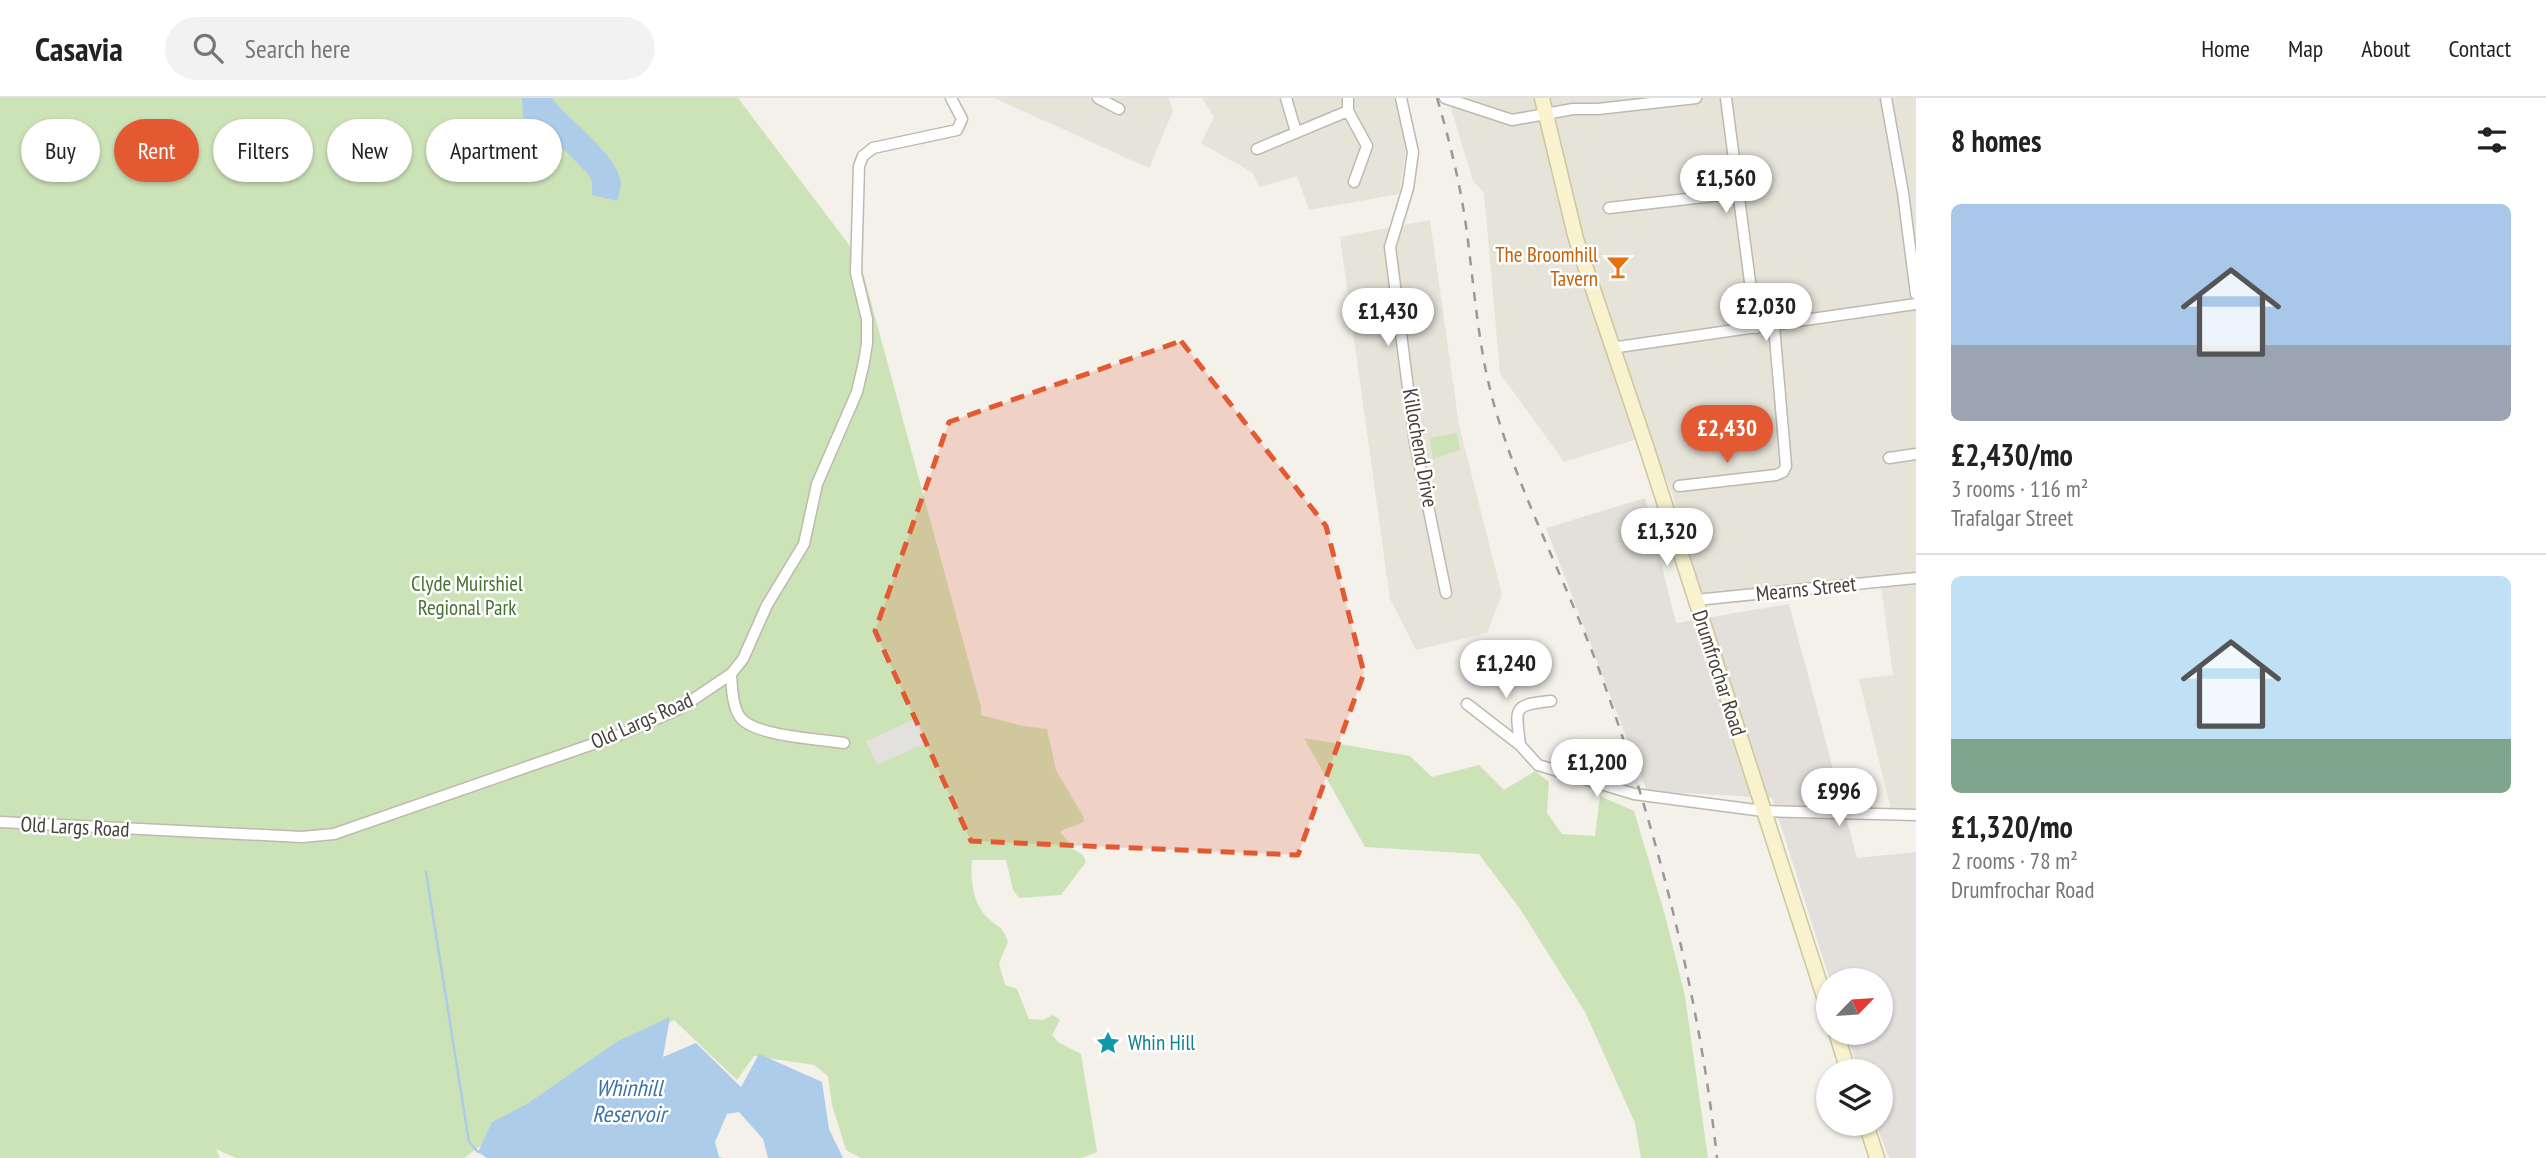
<!DOCTYPE html>
<meta charset="utf-8">
<style>
body{margin:0;font-family:"PT Sans Narrow",sans-serif;background:#f2f2f2;color:#222;height:100vh;display:flex;flex-direction:column;font-size:26px;white-space:nowrap}
*{box-sizing:border-box;margin:0}
p{font-size:23px;color:#767676}
.icon{flex:none;width:38px;height:38px;fill:none;stroke:currentColor;stroke-width:2;stroke-linecap:round;stroke-linejoin:round}
.map{position:relative;flex:1;overflow:hidden}
.panel{display:flex;flex-direction:column;background:#fff;width:630px}
.panel>*{flex:none}
.hud{position:absolute;left:21px;top:21px;width:665px;height:63px;display:flex;gap:14px}
.needle{width:46px;rotate:65deg}
.buttons{position:absolute;left:1816px;top:870px;display:grid;gap:14px}
.buttons a{display:grid;place-items:center;width:77px;height:77px;border-radius:50%;background:#fff;box-shadow:0 2px 5px #0004;font-size:35px}
.price{position:absolute;translate:-50% -60px;padding:0 16px;border-radius:24px;background:#fff;color:#222;font-size:23px;line-height:46px;filter:drop-shadow(0 2px 4px #0008)}
.price::after{content:'';position:absolute;left:50%;top:42px;width:21px;height:16px;margin-left:-10px;background:inherit;clip-path:polygon(0 0,100% 0,50% 100%)}
.price.current{background:#e35932;color:#fff}
ul{padding:0;list-style:none}
li{display:grid;align-content:center;gap:14px;height:371px;padding:0 35px}
li+li{border-top:2px solid #e0e0e0}
li span{display:grid;place-items:center;height:217px;border-radius:10px;color:#555}
li>.icon{margin-inline-start:auto}
span .icon{width:126px;height:126px;fill:#fffc;stroke-width:1}
li b{font-size:30px}
h2{display:flex;justify-content:space-between;align-items:center;height:84px;padding:0 35px;font-size:30px}
.pill{padding:0 24px;border-radius:32px;background:#fff;box-shadow:0 2px 5px #0004;font-size:24px;line-height:63px}
.pill.current{background:#e35932;color:#fff}
header{display:flex;align-items:center;gap:42px;box-sizing:border-box;height:98px;padding:0 35px;background:#fff;border-bottom:2px solid #e0e0e0}
header strong{font-size:33px}
nav{display:flex;gap:38px;margin-inline-start:auto;font-size:24px}
.search{width:490px;height:63px;background:#f2f2f2;display:flex;align-items:center;gap:18px;box-sizing:border-box;padding:0 24px;border-radius:38px;color:#767676;font-size:26px}
main{display:flex;flex:1;min-height:0}
.map>svg:first-child{display:block}
.residential{fill:#e6e3d9}
.industrial{fill:#e3e0db}
.green{fill:#cce3b7}
.parking{fill:#e2e1de}
.water{fill:#adcce9}
.lines{fill:none;stroke-linecap:round;stroke-linejoin:round}
.stream{stroke:#adcce9;stroke-width:2.5}
.minor-casing{stroke:#beb9ad;stroke-width:13}
.secondary-casing{stroke:#cec59e;stroke-width:17}
.minor{stroke:#fff;stroke-width:10}
.secondary{stroke:#f9f2ce;stroke-width:14}
.rail{stroke:#989898;stroke-width:2.5;stroke-dasharray:9 9;stroke-linecap:butt}
.marked{fill:#e35932;fill-opacity:0.2;stroke:#e35932;stroke-width:5;stroke-dasharray:14 9;stroke-linejoin:round}
.labels{text-anchor:middle;stroke-width:5;stroke-linejoin:round;paint-order:stroke}
.food-label{font-size:21px;fill:#c56008;stroke:#fff;text-anchor:end}
.street-label{font-size:21px;fill:#464239;stroke:#fff}
.park-label{font-size:21px;fill:#467232;stroke:#fff}
.culture-label{font-size:21px;fill:#0d838f;stroke:#fff;text-anchor:start}
.water-label{font-size:23px;font-style:italic;fill:#3d73a7;stroke:#fff}
</style>
<header>
<strong>Casavia</strong>
<div class="search"><svg class="icon" aria-label="search" viewBox="0 0 24 24"><circle cx="10" cy="10" r="6"/><path d="M15 15l6 6"/></svg>Search here</div>
<nav><a>Home</a><a>Map</a><a>About</a><a>Contact</a></nav>
</header>
<main>
<div class="map">
<svg width="1916" height="1060" viewBox="0 0 1916 1060">
<rect width="100%" height="100%" fill="#f3f1ea"/>
<path class="residential" d="M994 0H1169L1173 13 1149 70Z
M1202 0H1394L1407 45 1399 96 1309 112 1297 78 1259 89 1253 75 1201 45 1214 19Z
M1448 0H1916V717L1892 716 1859 581 1893 577 1880 480 1698 498 1673 397 1647 338 1564 364 1500 275 1484 95 1473 83Z
M1430 122 1459 327 1502 497 1487 535 1416 552 1390 501 1340 139Z"/>
<path class="industrial" d="M1645 400 1676 525 1789 506 1857 760 1916 754V1060H1889L1876 1026H1881V973H1859L1846 935 1881 934V882H1830L1772 700 1647 693 1546 430Z"/>
<path class="green" d="M0 0H738L859 160 981 609V617L1023 628 1047 631 1056 672 1083 718 1084 723C1076 729 1068 728 1060 734L1070 746 1068 748 1083 757 1086 764 1061 797 1019 800 1013 792 1006 762H972C970 781 973 807 988 820 1000 832 1001 825 1008 844L999 865 1005 887 1017 891 1029 921 1043 922 1053 917 1060 922 1052 937 1058 944 1081 956 1097 1054 1081 1060H861L846 1052 832 1007 828 978 814 967 754 958 737 982 674 922 572 981 464 1060H236L216 1051 220 1060H0Z
M1457 335 1460 352 1433 361 1430 340Z
M1304 640 1410 658 1432 679 1479 667 1504 692 1535 673 1549 684 1547 715 1562 736 1595 738 1600 698 1634 713 1665 817 1685 898 1708 1060H1641L1635 1025 1585 914 1520 811 1479 756 1365 749Z"/>
<path class="parking" d="M917 620 928 644 877 667 866 643Z"/>
<path class="water" d="M522 0H552C569 23 621 59 621 87 621 91 618 98 617 103L592 97V83L588 76 544 31 523 20Z
M670 919 663 959 696 945 741 989 759 956 822 984 829 1031 843 1060H768L763 1041 739 1014 727 1016 715 1044 719 1059 724 1060H487L478 1054 492 1024 527 1006 618 943Z"/>
<g class="lines">
<path class="stream" d="M426 774 469 1044 478 1054"/>
<g class="minor-casing">
<path id="minor" d="M1098 0 1119 11
M1286 0 1296 34
M1348 0V13L1367 48 1354 84
M1401 0 1413 54 1408 90 1390 149 1415 345 1446 495
M1445 0 1512 22 1573 11H1598L1696 0
M1726 0 1756 230
M1886 0 1903 95 1916 196
M1257 51 1348 13
M1609 110 1739 95
M1611 250 1916 206
M1889 360 1916 356
M1679 388 1776 377 1783 374 1786 368 1774 228
M1696 502 1916 480
M731 576C732 590 732 607 740 619 753 638 820 641 844 645
M1467 606 1520 647 1538 667 1634 696 1763 713 1916 717
M1520 647C1516 610 1511 607 1551 603
M0 724 302 739 334 736 619 637 679 611 731 576 743 561 767 507 804 446 817 386 857 294 864 264 867 245V221L856 175 859 68 863 58 873 50 957 32 962 21 951 0"/>
</g>
<g class="secondary-casing">
<path id="secondary" d="M1542 0 1576 141 1646 348 1829 914
M1836 934 1848 973
M1866 1026 1877 1060"/>
</g>
<use href="#minor" class="minor"/>
<use href="#secondary" class="secondary"/>
<path class="rail" d="M1437 0C1450 44 1461 89 1467 135 1475 197 1479 260 1498 320 1525 408 1569 490 1601 577 1657 732 1699 896 1717 1060"/>
</g>
<path class="marked" d="M1181 243 1326 428 1364 575 1298 757 971 743 875 533 949 324Z"/>
<defs>
<g id="bar-bare" transform="scale(1.89)"><path d="M-6-5H6L.8 .8V4.5H3.5V6h-7V4.5H-.8V.8Z" fill="#e8710a" stroke="#fff" stroke-width="2.5" paint-order="stroke"/></g>
<g id="sight-bare" transform="scale(1.89)"><path d="M0-6L1.8-2.2L6-1.7L2.9 1.2L3.7 5.4L0 3.3L-3.7 5.4L-2.9 1.2L-6-1.7L-1.8-2.2Z" fill="#0f9aa8" stroke="#fff" stroke-width="2.5" paint-order="stroke"/></g>
</defs>
<g fill-rule="evenodd">
<use href="#bar-bare" x="1618" y="169"/>
<use href="#sight-bare" x="1108" y="945"/>
</g>
<g class="labels">
<g class="food-label">
<text x="1598" y="164">The Broomhill<tspan x="1598" dy="24">Tavern</tspan></text>
</g>
<g class="street-label">
<text transform="translate(1420 350) rotate(80)" y="7">Killochend Drive</text>
<text transform="translate(1806 491) rotate(-6)" y="7">Mearns Street</text>
<text transform="translate(1719 575) rotate(72)" y="7">Drumfrochar Road</text>
<text transform="translate(642 623) rotate(-24)" y="7">Old Largs Road</text>
<text transform="translate(75 729) rotate(3)" y="7">Old Largs Road</text>
</g>
<g class="park-label">
<text x="467" y="493">Clyde Muirshiel<tspan x="467" dy="24">Regional Park</tspan></text>
</g>
<g class="culture-label">
<text x="1128" y="952">Whin Hill</text>
</g>
<g class="water-label">
<text x="629" y="998">Whinhill<tspan x="629" dy="26">Reservoir</tspan></text>
</g>
</g>
</svg>
<div class="buttons">
<a><svg class="needle" viewBox="-14 -14 28 28"><path d="M0-13l5 13h-10z" fill="#e53935"/><path d="M0 13l5-13h-10z" fill="#767676"/></svg></a>
<a><svg class="icon" aria-label="layers" viewBox="0 0 24 24"><path d="M12 4l9 5-9 5-9-5zM3 14l9 5 9-5"/></svg></a>
</div>
<b class="price" style="left:1726px;top:117px">£1,560</b>
<b class="price" style="left:1766px;top:245px">£2,030</b>
<b class="price" style="left:1388px;top:250px">£1,430</b>
<b class="price current" style="left:1727px;top:367px">£2,430</b>
<b class="price" style="left:1667px;top:470px">£1,320</b>
<b class="price" style="left:1506px;top:602px">£1,240</b>
<b class="price" style="left:1597px;top:701px">£1,200</b>
<b class="price" style="left:1839px;top:730px">£996</b>
<div class="hud">
<a class="pill">Buy</a>
<a class="pill current">Rent</a>
<a class="pill">Filters</a>
<a class="pill">New</a>
<a class="pill">Apartment</a>
</div>
</div>
<section class="panel">
<h2>8 homes<svg class="icon" aria-label="filters" viewBox="0 0 24 24"><path d="M4 7h16M4 17h16"/><circle cx="9" cy="7" r="2"/><circle cx="15" cy="17" r="2"/></svg></h2>
<ul>
<li><span style="background:linear-gradient(#a9c7e8 65%,#9aa5b1 0)"><svg class="icon" aria-label="home" viewBox="0 0 24 24"><path d="M3 11l9-7 9 7M6 9v11h12V9"/></svg></span><div><b>£2,430/mo</b><p>3 rooms · 116 m²</p><p>Trafalgar Street</p></div></li>
<li><span style="background:linear-gradient(#bfe0f5 75%,#7fa58c 0)"><svg class="icon" aria-label="home" viewBox="0 0 24 24"><path d="M3 11l9-7 9 7M6 9v11h12V9"/></svg></span><div><b>£1,320/mo</b><p>2 rooms · 78 m²</p><p>Drumfrochar Road</p></div></li>
</ul>
</section>
</main>
